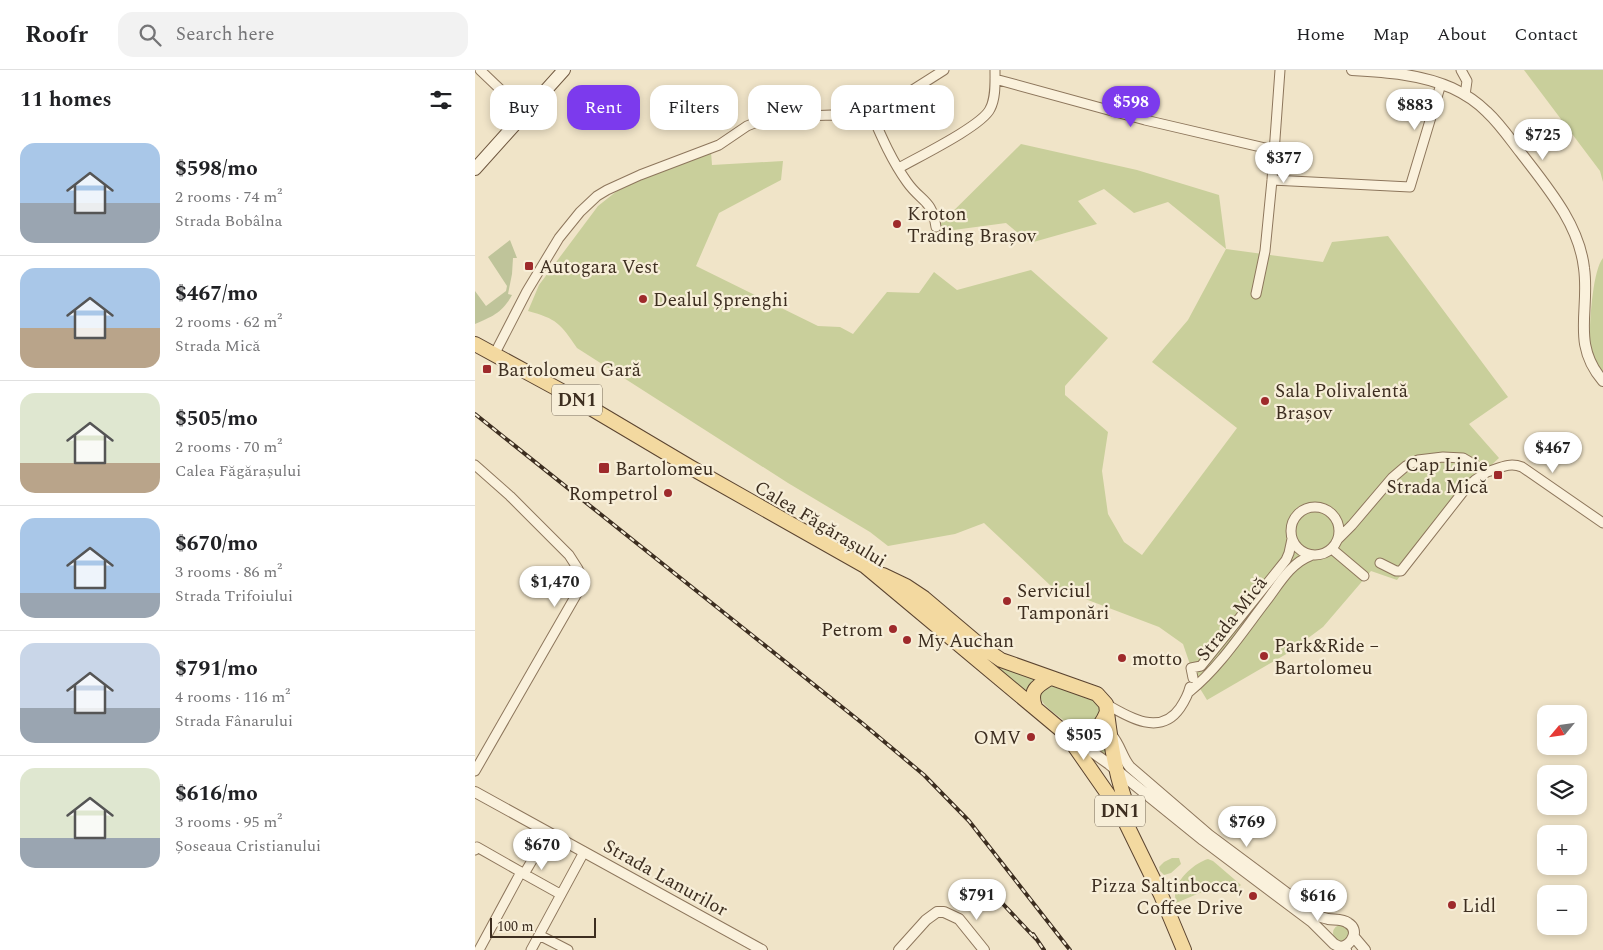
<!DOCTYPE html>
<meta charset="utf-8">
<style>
body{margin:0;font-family:Spectral,serif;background:#f2f2f2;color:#202124;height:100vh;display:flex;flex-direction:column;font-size:19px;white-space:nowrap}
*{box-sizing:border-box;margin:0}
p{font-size:16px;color:#757577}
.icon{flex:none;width:28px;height:28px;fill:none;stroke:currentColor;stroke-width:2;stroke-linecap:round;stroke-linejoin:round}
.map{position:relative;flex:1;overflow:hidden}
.side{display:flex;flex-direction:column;background:#fff;width:475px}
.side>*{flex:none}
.guide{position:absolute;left:15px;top:15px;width:475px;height:45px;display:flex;gap:10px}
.needle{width:32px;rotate:241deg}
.controls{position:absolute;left:1062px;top:635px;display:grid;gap:10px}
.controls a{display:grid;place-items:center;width:50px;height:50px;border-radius:10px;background:#fff;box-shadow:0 2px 8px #0003;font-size:25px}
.scale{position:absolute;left:15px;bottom:12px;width:106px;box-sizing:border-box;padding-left:5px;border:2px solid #3d2e20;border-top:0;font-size:14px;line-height:18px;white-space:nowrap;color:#3d2e20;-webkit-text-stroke:4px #f7eed8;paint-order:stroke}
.price{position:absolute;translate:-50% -42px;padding:0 11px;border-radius:18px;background:#fff;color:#222;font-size:16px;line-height:32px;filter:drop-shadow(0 1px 2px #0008)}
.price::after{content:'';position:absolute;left:50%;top:30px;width:15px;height:11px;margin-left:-8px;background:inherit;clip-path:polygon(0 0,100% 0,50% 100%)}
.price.on{background:#7c3aed;color:#fff}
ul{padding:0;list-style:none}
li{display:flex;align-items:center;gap:15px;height:125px;padding:0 20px}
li+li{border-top:1px solid #e0e0e0}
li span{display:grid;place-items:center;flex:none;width:140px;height:100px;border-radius:15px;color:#555}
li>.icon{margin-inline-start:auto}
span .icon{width:60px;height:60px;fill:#fffc;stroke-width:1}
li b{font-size:21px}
h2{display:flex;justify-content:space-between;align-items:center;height:60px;padding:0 20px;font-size:21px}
.pill{padding:0 18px;border-radius:15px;background:#fff;box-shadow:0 2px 8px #0003;font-size:18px;line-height:45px}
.pill.on{background:#7c3aed;color:#fff}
header{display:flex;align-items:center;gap:30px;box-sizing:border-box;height:70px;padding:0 25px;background:#fff;border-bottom:1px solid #e0e0e0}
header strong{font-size:24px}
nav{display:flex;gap:28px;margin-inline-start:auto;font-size:18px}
.search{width:350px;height:45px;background:#f2f2f2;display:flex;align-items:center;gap:12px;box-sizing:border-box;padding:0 18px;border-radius:15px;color:#757577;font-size:19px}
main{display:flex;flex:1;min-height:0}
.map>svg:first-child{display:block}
.green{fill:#c9cf9b}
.cemetery{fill:#bfc49a}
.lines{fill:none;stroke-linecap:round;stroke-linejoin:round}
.minor-casing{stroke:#8d765c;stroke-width:11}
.tertiary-casing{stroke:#8d765c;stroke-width:12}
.secondary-casing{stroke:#6f573f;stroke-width:14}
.primary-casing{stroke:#5b4430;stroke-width:16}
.minor{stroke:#faf1dc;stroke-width:9}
.tertiary{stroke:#faf1dc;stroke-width:10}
.secondary{stroke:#faf1dc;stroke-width:12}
.primary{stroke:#f3d9a0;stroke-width:14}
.rail-casing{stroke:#3d2e20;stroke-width:4}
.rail{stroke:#f7eed8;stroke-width:2;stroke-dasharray:5.5;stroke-linecap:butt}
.poi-dot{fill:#9e2a2b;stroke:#f7eed8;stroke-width:2}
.labels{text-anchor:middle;stroke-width:4.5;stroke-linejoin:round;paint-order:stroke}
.shield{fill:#f7eed8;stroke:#756857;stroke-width:1}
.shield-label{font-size:18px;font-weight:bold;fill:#3d2e20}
.poi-label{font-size:19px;fill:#3d2e20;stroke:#f7eed8;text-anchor:start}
.street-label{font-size:19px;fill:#3d2e20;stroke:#f7eed8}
</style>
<header>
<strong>Roofr</strong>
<div class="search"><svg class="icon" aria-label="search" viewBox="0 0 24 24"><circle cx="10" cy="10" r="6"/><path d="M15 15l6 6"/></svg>Search here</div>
<nav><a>Home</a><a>Map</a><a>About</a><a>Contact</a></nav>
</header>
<main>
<section class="side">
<h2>11 homes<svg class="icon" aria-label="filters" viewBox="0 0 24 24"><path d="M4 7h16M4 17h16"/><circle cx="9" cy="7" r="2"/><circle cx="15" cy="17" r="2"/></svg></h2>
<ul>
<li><span style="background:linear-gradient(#a9c7e8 60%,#9aa5b1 0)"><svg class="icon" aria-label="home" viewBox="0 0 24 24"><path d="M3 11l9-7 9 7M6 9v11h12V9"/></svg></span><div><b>$598/mo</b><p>2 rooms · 74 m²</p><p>Strada Bobâlna</p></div></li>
<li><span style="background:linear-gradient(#a9c7e8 60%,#b9a48a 0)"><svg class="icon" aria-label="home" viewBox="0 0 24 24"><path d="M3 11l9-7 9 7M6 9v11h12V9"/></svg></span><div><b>$467/mo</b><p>2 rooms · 62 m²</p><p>Strada Mică</p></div></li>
<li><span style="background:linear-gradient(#dfe7d0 70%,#b9a48a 0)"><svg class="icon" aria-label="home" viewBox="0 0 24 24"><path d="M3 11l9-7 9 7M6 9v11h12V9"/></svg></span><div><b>$505/mo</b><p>2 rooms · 70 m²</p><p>Calea Făgărașului</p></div></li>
<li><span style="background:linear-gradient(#a9c7e8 75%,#9aa5b1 0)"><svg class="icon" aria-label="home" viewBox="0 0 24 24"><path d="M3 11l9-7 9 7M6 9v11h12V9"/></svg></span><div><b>$670/mo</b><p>3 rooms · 86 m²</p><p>Strada Trifoiului</p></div></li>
<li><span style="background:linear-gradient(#c9d6e8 65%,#9aa5b1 0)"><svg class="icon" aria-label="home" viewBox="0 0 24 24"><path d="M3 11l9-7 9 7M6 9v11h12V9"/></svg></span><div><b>$791/mo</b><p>4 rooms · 116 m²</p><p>Strada Fânarului</p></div></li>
<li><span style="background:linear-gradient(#dfe7d0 70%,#9aa5b1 0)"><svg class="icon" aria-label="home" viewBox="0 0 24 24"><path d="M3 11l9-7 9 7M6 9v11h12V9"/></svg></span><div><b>$616/mo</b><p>3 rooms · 95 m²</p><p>Șoseaua Cristianului</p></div></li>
</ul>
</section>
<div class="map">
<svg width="1128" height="880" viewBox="0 0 1128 880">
<rect width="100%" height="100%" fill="#f0e4c8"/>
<path class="green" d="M1049 0H1128V112L1125 101Z
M546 74 662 100 744 125 751 179 848 192 857 172 913 166 1033 327 994 354 1024 388 995 415 922 510 896 501 848 557 813 583 732 630 721 612 708 574 684 557 576 516 509 453 480 464 413 476 395 462 313 413 102 278C85 253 82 249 53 241L64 215 123 136 147 117 236 82 237 95 308 91 306 110 244 143 221 196 343 256 365 257 378 264 412 222 444 223 459 202 482 220 556 200 633 268 590 316V325L633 362 627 401 633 444 649 472 667 485 762 358 677 292 713 250 751 179 693 132 659 143 629 119 603 131 622 154 555 173 531 153 456 163Z
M1128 188V305C1122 299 1116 286 1115 277 1114 259 1117 201 1128 188Z
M526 595 563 607 553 622 524 599Z
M577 613 620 627 625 635 626 646 622 654 606 661C598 657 571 639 567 631 565 627 566 623 567 619Z
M629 656 634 688 609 669Z
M697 788H704L706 794 696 803 689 805 685 801 684 797 689 792Z
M733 789 738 791 766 815 762 818 753 811 701 833C700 829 700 825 700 821 704 807 720 793 733 789Z
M858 863a8 8 0 1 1 16 0a8 8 0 1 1-16 0Z"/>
<path class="cemetery" d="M35 170 42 188H38L37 204 33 224 37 225C27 243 18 246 0 254V221L11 236 31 221 32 216 13 187Z"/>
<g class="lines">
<g class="minor-casing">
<path id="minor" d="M5 0 51 44
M986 0 992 11 990 25
M520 9 670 50 799 80
M397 45C407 68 417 91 432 112 446 132 457 129 461 157
M424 98C443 87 507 56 515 39 521 28 520 12 520 0
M797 110 935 117 966 14
M781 224 790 181 797 110 805 0
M19 285 52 221 84 168 105 142 122 126 132 120 165 105 244 75 272 56 287 50 330 46 357 45 386 49 392 47 406 40 469 0
M0 395 35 426 94 485 103 499 107 508 104 520 0 701
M816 461a24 24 0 1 1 48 0a24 24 0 1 1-48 0Z
M863 469 877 455 917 408 931 396 943 390 968 387 988 388 1012 402C1025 398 1034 392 1047 397L1128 453
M857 479 889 506
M905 493 921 501H926L991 418 1000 410 1012 402
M718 608 716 598 726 596 811 490 814 483 817 469
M714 622C745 597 768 561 792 530 804 514 816 493 835 486
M631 634C653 647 685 667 705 638 709 632 713 625 715 617
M68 772 49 804 85 824
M0 780 2 777 46 802
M64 865 93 880
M4 880 46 802 49 804
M56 880 109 782"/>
</g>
<g class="tertiary-casing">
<path id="tertiary" d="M877 0C911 2 945 4 977 18 990 24 1002 32 1012 42 1025 54 1035 69 1046 83 1072 117 1104 154 1109 198 1115 241 1096 274 1128 311
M637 666C645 675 647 688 655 697L734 765 841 845C845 847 849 848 853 849 859 850 868 849 873 853 885 860 877 875 866 877
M596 667 634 694 728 770 837 852 859 874 871 880
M0 722 287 880
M879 867 890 880
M424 880 451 850 462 842H469L484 849 509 880"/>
</g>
<g class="secondary-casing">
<path id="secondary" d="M0 99 89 0"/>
</g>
<g class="primary-casing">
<path id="primary" d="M0 274 92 324 215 397 390 496 591 664 646 743 686 825 709 880
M408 505 431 516 449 528 507 577 526 590 622 624 631 634C636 676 641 710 657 749
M560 637C554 620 562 616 575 608
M591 664C614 666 623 664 632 642"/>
</g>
<use href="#minor" class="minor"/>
<use href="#tertiary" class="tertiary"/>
<use href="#secondary" class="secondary"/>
<use href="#primary" class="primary"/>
<g class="rail-casing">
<path id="rail" d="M0 344 387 653 449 705 494 751 595 880
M509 814 561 869
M558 864 569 880"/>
</g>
<use href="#rail" class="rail"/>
</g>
<g class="poi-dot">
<circle cx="422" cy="154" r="5"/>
<rect x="49" y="191" width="10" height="10" rx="2.5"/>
<circle cx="168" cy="229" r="5"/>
<rect x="7" y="294" width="10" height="10" rx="2.5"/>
<circle cx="790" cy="331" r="5"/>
<rect x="123" y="392" width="12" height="12" rx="2.5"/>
<rect x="1018" y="400" width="10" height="10" rx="2.5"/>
<circle cx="193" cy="423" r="5"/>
<circle cx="532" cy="531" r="5"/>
<circle cx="418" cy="559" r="5"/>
<circle cx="432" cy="570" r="5"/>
<circle cx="789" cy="586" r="5"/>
<circle cx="647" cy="588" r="5"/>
<circle cx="556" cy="667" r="5"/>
<circle cx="778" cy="826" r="5"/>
<circle cx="977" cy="835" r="5"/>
</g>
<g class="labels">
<g class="shield">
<rect x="77" y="314.5" width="50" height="31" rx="4"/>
<rect x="620" y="725.5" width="50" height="31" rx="4"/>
</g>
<g class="shield-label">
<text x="102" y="336">DN1</text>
<text x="645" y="747">DN1</text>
</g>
<g class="poi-label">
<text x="432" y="150">Kroton<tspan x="432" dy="22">Trading Brașov</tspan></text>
<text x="64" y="203">Autogara Vest</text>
<text x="178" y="236">Dealul Șprenghi</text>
<text x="22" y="306">Bartolomeu Gară</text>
<text x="800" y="327">Sala Polivalentă<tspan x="800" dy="22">Brașov</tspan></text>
<text x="1013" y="401" text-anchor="end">Cap Linie<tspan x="1013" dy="22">Strada Mică</tspan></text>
<text x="140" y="405">Bartolomeu</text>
<text x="183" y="430" text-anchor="end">Rompetrol</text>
<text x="542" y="527">Serviciul<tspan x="542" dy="22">Tamponări</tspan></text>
<text x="408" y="566" text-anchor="end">Petrom</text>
<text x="442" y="577">My Auchan</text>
<text x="799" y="582">Park&amp;Ride –<tspan x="799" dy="22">Bartolomeu</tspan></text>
<text x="657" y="595">motto</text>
<text x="546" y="674" text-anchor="end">OMV</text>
<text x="768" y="822" text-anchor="end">Pizza Saltinbocca,<tspan x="768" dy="22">Coffee Drive</tspan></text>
<text x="987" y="842">Lidl</text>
</g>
<g class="street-label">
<text transform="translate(346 453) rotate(31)" y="7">Calea Făgărașului</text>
<text transform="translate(756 548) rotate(-52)" y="7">Strada Mică</text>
<text transform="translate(191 807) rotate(29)" y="7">Strada Lanurilor</text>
</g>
</g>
</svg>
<div class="controls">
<a><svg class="needle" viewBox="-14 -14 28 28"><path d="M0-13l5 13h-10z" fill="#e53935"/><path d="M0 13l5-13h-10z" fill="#757577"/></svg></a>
<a><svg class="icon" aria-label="layers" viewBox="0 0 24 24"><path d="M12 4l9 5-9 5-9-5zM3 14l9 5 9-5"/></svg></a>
<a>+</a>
<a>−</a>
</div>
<div class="scale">100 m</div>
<b class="price on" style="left:656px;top:58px">$598</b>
<b class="price" style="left:940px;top:61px">$883</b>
<b class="price" style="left:1068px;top:91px">$725</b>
<b class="price" style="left:809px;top:114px">$377</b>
<b class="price" style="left:1078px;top:404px">$467</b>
<b class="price" style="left:80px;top:538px">$1,470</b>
<b class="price" style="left:609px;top:691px">$505</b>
<b class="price" style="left:772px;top:778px">$769</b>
<b class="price" style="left:67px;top:801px">$670</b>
<b class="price" style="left:502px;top:851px">$791</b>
<b class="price" style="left:843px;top:852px">$616</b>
<div class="guide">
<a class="pill">Buy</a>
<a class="pill on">Rent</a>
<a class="pill">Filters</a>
<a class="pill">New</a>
<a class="pill">Apartment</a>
</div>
</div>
</main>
